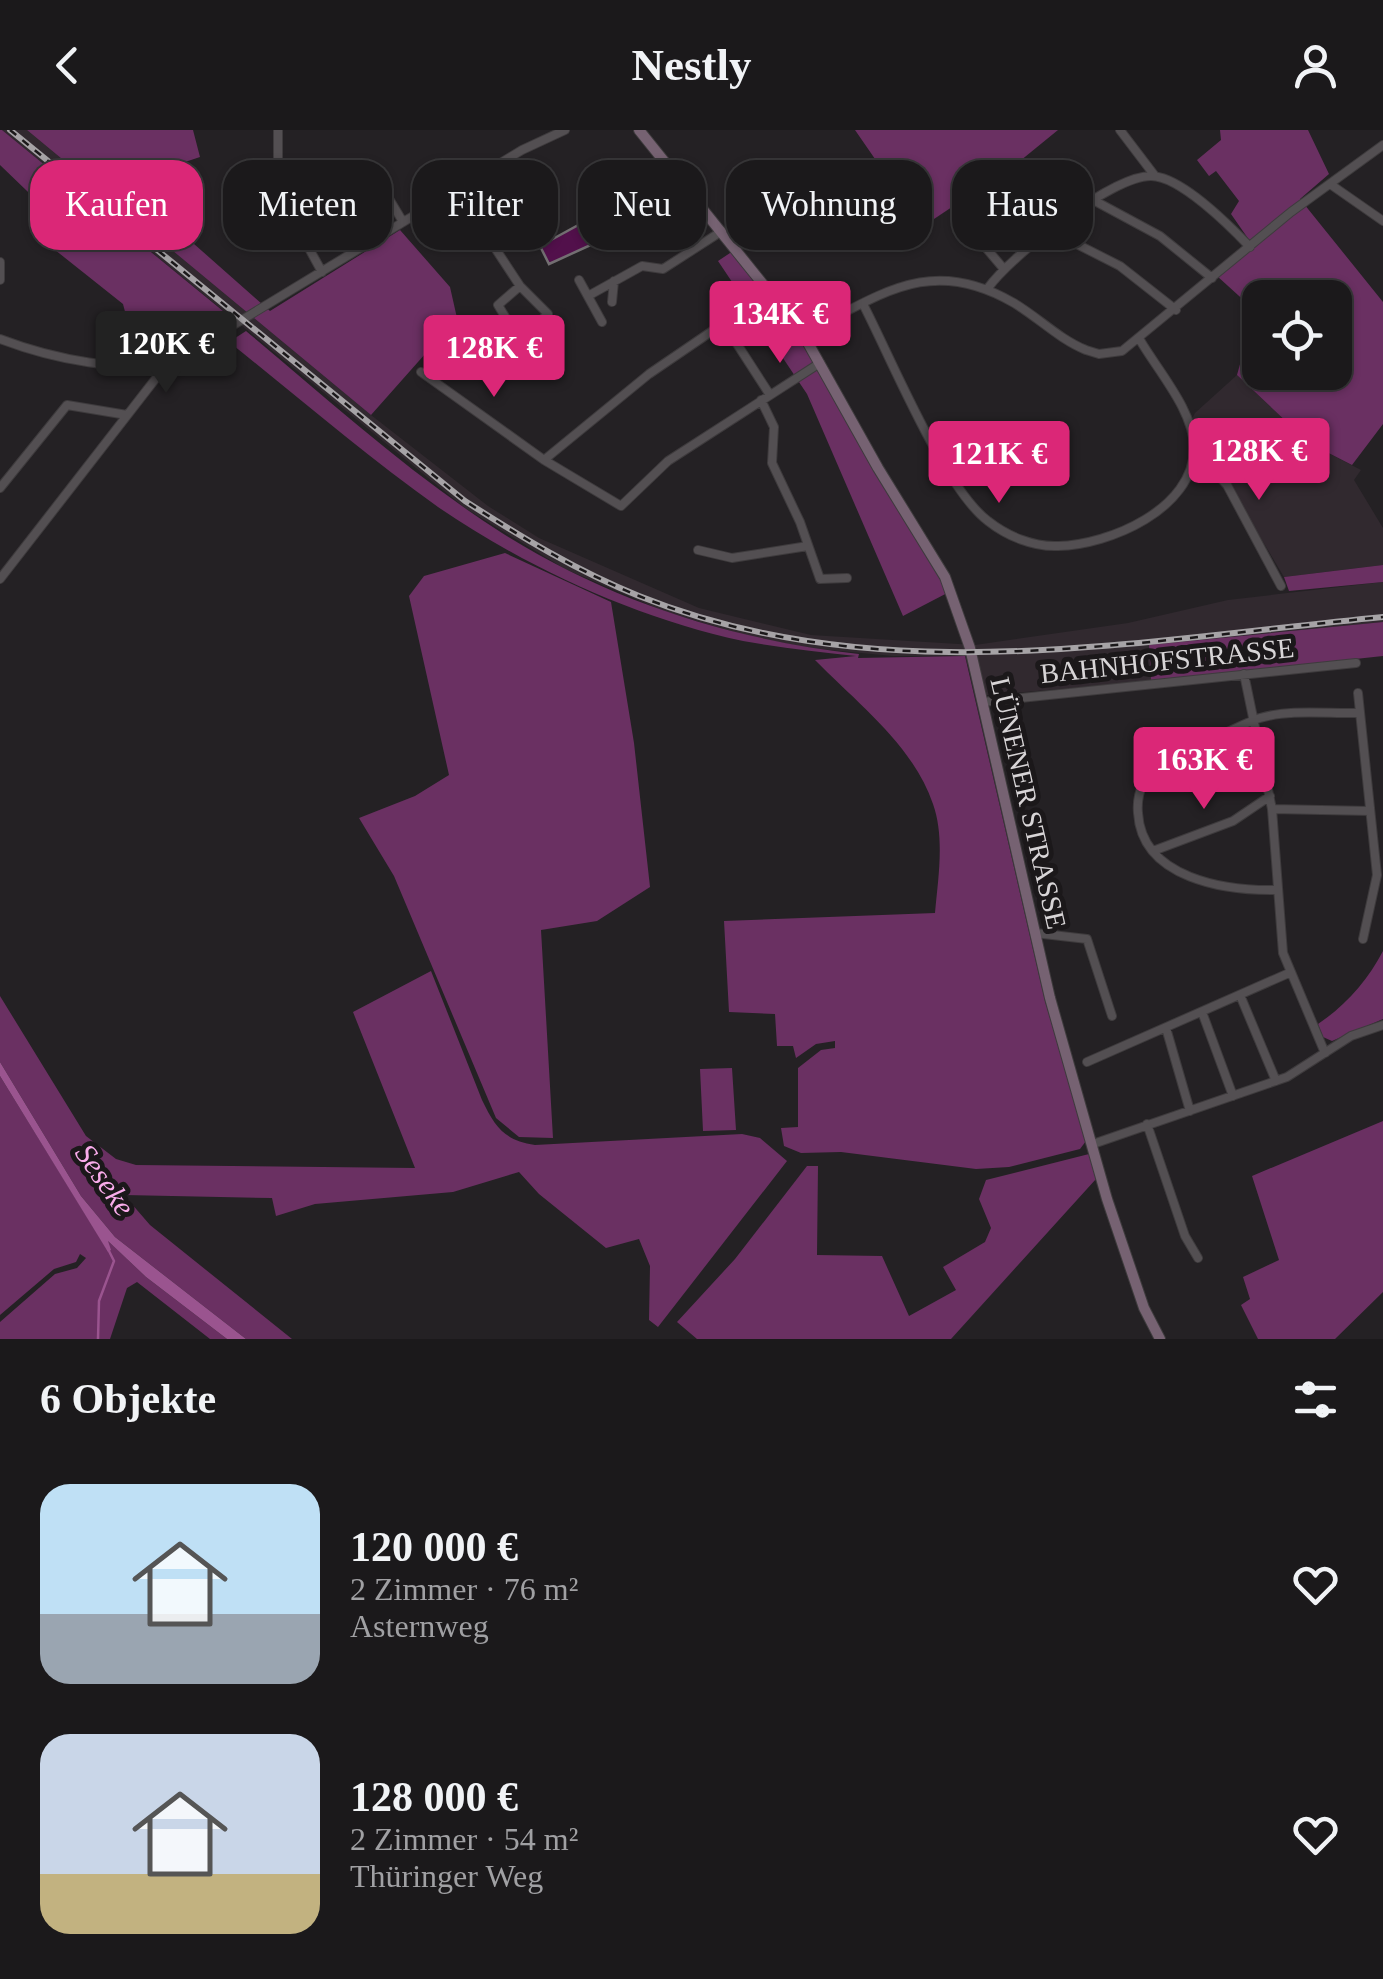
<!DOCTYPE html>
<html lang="de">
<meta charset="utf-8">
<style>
body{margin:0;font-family:"Times New Roman",serif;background:#282628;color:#f1f3f6;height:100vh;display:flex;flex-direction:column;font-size:38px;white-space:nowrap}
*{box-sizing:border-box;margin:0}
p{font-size:32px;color:#a0a0a3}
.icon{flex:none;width:55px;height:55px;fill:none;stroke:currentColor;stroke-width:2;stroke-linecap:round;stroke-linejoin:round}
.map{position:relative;height:1209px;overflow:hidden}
.sheet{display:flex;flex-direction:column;background:#1b191b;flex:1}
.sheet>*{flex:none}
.banner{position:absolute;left:30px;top:30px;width:1325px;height:90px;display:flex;gap:20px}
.tools{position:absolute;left:1242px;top:150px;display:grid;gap:20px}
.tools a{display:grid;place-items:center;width:110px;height:110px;border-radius:20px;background:#1b191b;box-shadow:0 2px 8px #0004,0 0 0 2px #39383a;font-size:50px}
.price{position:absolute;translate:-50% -85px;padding:0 22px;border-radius:10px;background:#db2777;color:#fff;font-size:32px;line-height:65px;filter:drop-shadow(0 2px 5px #0008)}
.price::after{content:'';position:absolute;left:50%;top:60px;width:30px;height:22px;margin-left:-15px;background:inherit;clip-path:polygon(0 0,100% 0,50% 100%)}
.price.selected{background:#222;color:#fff}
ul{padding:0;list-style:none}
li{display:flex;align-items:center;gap:30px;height:250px;padding:0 40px}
li span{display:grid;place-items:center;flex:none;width:280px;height:200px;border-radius:30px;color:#555}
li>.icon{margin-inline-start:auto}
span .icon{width:120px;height:120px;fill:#fffc;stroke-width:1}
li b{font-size:42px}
h2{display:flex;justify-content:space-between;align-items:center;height:120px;padding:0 40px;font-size:42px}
.chip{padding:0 35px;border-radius:30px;background:#1b191b;box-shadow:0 2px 8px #0004,0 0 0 2px #39383a;font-size:35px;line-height:90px}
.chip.selected{background:#db2777;color:#fff}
header{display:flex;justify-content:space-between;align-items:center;height:130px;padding:0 40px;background:#1b191b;font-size:45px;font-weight:700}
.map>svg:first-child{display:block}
.built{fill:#31292f}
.green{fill:#6a3062}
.water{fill:#9a548f}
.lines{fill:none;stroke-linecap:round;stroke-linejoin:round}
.stream{stroke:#9a548f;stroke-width:2.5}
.building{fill:#52104b;stroke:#736f72;stroke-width:2.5}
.minor-casing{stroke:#3e3b3d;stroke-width:10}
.secondary-casing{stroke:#3e3b3d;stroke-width:12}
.minor{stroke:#534f52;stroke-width:8}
.secondary{stroke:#766272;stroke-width:10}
.rail-casing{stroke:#a6a3a6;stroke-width:6}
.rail{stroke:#1b181a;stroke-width:2.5;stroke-dasharray:8;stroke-linecap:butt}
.labels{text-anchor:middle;stroke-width:10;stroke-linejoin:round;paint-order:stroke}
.street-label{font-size:28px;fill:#d8d5d7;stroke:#1b181a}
.water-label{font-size:30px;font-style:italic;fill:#f9aceb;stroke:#1b181a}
</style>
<header><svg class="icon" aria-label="back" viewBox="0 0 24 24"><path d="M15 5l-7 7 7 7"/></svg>Nestly<svg class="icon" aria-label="person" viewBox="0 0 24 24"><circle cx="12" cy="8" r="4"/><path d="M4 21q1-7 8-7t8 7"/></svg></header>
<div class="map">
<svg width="1383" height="1209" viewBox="0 0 1383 1209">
<rect width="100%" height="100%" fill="#242124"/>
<path class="built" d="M2 0H27L371 285 488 376 539 408 699 478 811 505 975 515 1128 493 1228 470 1383 452V492L1150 515 1151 551 977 566 965 526H893L809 518 751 507 666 482 565 439 465 378Z
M1237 245 1309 313 1361 340 1354 350 1383 398V435L1284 447 1191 291 1195 283Z"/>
<path class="green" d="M0 0H2L234 190C200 211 176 223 136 224L123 174 40 108 53 86 0 35Z
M27 0H193L200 27 176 35 185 106 270 181 400 100 450 157 457 188 371 285Z
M855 0H1058L1015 35 922 97Z
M1220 0H1308L1329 44 1300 69 1383 172V294L1352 335 1309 313 1237 245 1247 209 1260 196V242H1335V168H1260V185L1217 146 1254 117 1231 84 1239 71 1216 41 1209 46 1197 30 1221 10Z
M739 117 799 196 953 460 903 486 807 264 718 131Z
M246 201C329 270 411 345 502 403 611 472 733 510 859 524L858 528 965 526 1045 871 1086 1011 1080 1019 1009 1037 976 1039 841 1022 801 1023 784 1016 781 998 798 997V938L821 920 835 918V911L816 914 796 928 793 916H777L775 884 729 882 724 791 935 783C938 749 945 708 933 674 913 615 857 573 815 530L856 526C819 522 781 518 743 511 638 489 527 438 438 377 366 326 298 267 229 212Z
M505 423 611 472 634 613 650 757 597 791 541 800 553 1008 519 1007 496 988 394 746 359 688 415 666 449 645 409 466 424 446Z
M1383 435V452L1289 461 1284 447Z
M1383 492V526L1151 551 1149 515Z
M1383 821V889L1332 911 1323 907 1318 894C1345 876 1368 850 1383 821Z
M431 841 482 970C495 997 505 1011 535 1015L742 1004 760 1008 787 1031 658 1197 649 1190 650 1136 639 1109 606 1118 539 1064 519 1042 453 1062 315 1074 276 1086 272 1068 124 1065 150 1095 292 1209H246L115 1107 81 1066 0 932V866L86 1006 116 1029 136 1035 415 1038 353 882Z
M732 938 736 1000 703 1001 700 939Z
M0 946 108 1121 105 1108 146 1147 227 1209H210L137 1152 127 1158 110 1209H0V1192L55 1144 77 1138 86 1128 80 1124 76 1132 54 1139 0 1185Z
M1383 991V1162L1335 1209H1258L1241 1175 1250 1169 1243 1147 1279 1130 1252 1046Z
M1089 1024 1096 1049 951 1209H697L677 1192 735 1129 807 1036H818L817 1125 882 1126 909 1186 956 1160 943 1137 985 1112 991 1098 979 1069 986 1050Z"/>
<path class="water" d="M0 932 81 1066 115 1107 246 1209H227L146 1147 108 1111 111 1120 108 1122 0 946Z"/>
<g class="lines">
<path class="stream" d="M98 1209 99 1171 114 1131 108 1119"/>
</g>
<path class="building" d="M652 65 664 83 642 95 619 90 628 88 625 81Z
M604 81 608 92 612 90 617 103 549 134 540 116Z"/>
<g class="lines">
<g class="minor-casing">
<path id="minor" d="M278 0V62L322 142
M1120 0 1155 46
M379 52 403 92
M1330 54 1383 91
M444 67 469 107 495 118 520 156 548 184 519 210 498 175 520 156
M1095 71 1160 106 1212 148
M959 86 1003 138
M1051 101 1120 136 1176 180
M0 132V150
M579 150 602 192
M988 158C1011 126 1111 46 1151 46 1180 46 1230 96 1250 117
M588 166 642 136 663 139 722 101
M612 172 614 151
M863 174C891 228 944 358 988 391 1007 406 1033 417 1058 416 1109 415 1194 379 1194 318 1194 281 1158 241 1140 210
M803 204C881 165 930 124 1014 173 1039 188 1059 209 1086 220L1099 224 1122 221 1291 82 1383 15
M0 209C50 228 127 246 179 228L522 20 565 0
M421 242 544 330 621 376 668 331 820 233
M761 270 774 297 772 333 800 392 820 449 847 448
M1194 319 1227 355 1281 456
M544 330 649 244 718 197 728 200 770 265
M0 358 67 275 127 285
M698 420 732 428 808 416
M0 449 160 243 161 233
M1244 544 1272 679 1283 823 1325 923
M1358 563 1377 745 1363 809
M983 572 1356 533
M1272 679 1370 681
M1153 721 1233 691 1270 666
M1277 760C1226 761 1142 749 1138 683 1136 662 1146 642 1162 629 1176 618 1194 614 1211 609 1228 603 1244 593 1260 588 1290 579 1329 584 1360 583
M1035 803 1087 809 1112 886
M1240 865 1276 951
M1202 882 1233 966
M1166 898 1190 981
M1087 932 1289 843
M1147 994 1185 1106 1198 1128
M1093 1014 1287 947 1351 906 1383 895"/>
</g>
<g class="secondary-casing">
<path id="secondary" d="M639 0 803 204 878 338 945 447 970 518 1050 868 1107 1069 1144 1178 1160 1209"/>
</g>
<use href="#minor" class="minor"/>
<use href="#secondary" class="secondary"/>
<g class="rail-casing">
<path id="rail" d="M10 0 465 371C521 407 577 441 639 466 878 562 1134 511 1383 487"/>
</g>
<use href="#rail" class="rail"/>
</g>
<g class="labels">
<g class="street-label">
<text transform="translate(1167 530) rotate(-6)" y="10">BAHNHOFSTRASSE</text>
<text transform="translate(1029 673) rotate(77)" y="10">LÜNENER STRASSE</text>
</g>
<g class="water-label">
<text transform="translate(105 1050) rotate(55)" y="10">Seseke</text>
</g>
</g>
</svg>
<div class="tools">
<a><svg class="icon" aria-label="locate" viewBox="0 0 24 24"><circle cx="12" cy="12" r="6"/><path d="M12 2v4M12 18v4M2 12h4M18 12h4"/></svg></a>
</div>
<b class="price" style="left:780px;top:236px">134K €</b>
<b class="price selected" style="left:166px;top:266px">120K €</b>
<b class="price" style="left:494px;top:270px">128K €</b>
<b class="price" style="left:1259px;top:373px">128K €</b>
<b class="price" style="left:999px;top:376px">121K €</b>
<b class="price" style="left:1204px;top:682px">163K €</b>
<div class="banner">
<a class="chip selected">Kaufen</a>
<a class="chip">Mieten</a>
<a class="chip">Filter</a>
<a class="chip">Neu</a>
<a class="chip">Wohnung</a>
<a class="chip">Haus</a>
</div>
</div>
<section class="sheet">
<h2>6 Objekte<svg class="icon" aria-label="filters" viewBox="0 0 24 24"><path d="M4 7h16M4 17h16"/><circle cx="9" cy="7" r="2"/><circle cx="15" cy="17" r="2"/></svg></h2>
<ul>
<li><span style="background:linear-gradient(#bfe0f5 65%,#9aa5b1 0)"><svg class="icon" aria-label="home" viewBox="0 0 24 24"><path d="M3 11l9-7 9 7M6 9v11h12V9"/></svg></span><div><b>120 000 €</b><p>2 Zimmer · 76 m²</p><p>Asternweg</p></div><svg class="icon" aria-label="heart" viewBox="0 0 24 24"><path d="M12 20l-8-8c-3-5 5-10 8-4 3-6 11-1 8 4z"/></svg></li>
<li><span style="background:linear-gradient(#c9d6e8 70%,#c2b280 0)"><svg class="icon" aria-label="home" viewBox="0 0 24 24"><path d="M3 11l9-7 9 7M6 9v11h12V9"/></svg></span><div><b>128 000 €</b><p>2 Zimmer · 54 m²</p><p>Thüringer Weg</p></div><svg class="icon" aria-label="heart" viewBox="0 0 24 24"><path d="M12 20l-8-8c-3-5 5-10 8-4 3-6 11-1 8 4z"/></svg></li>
</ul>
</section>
